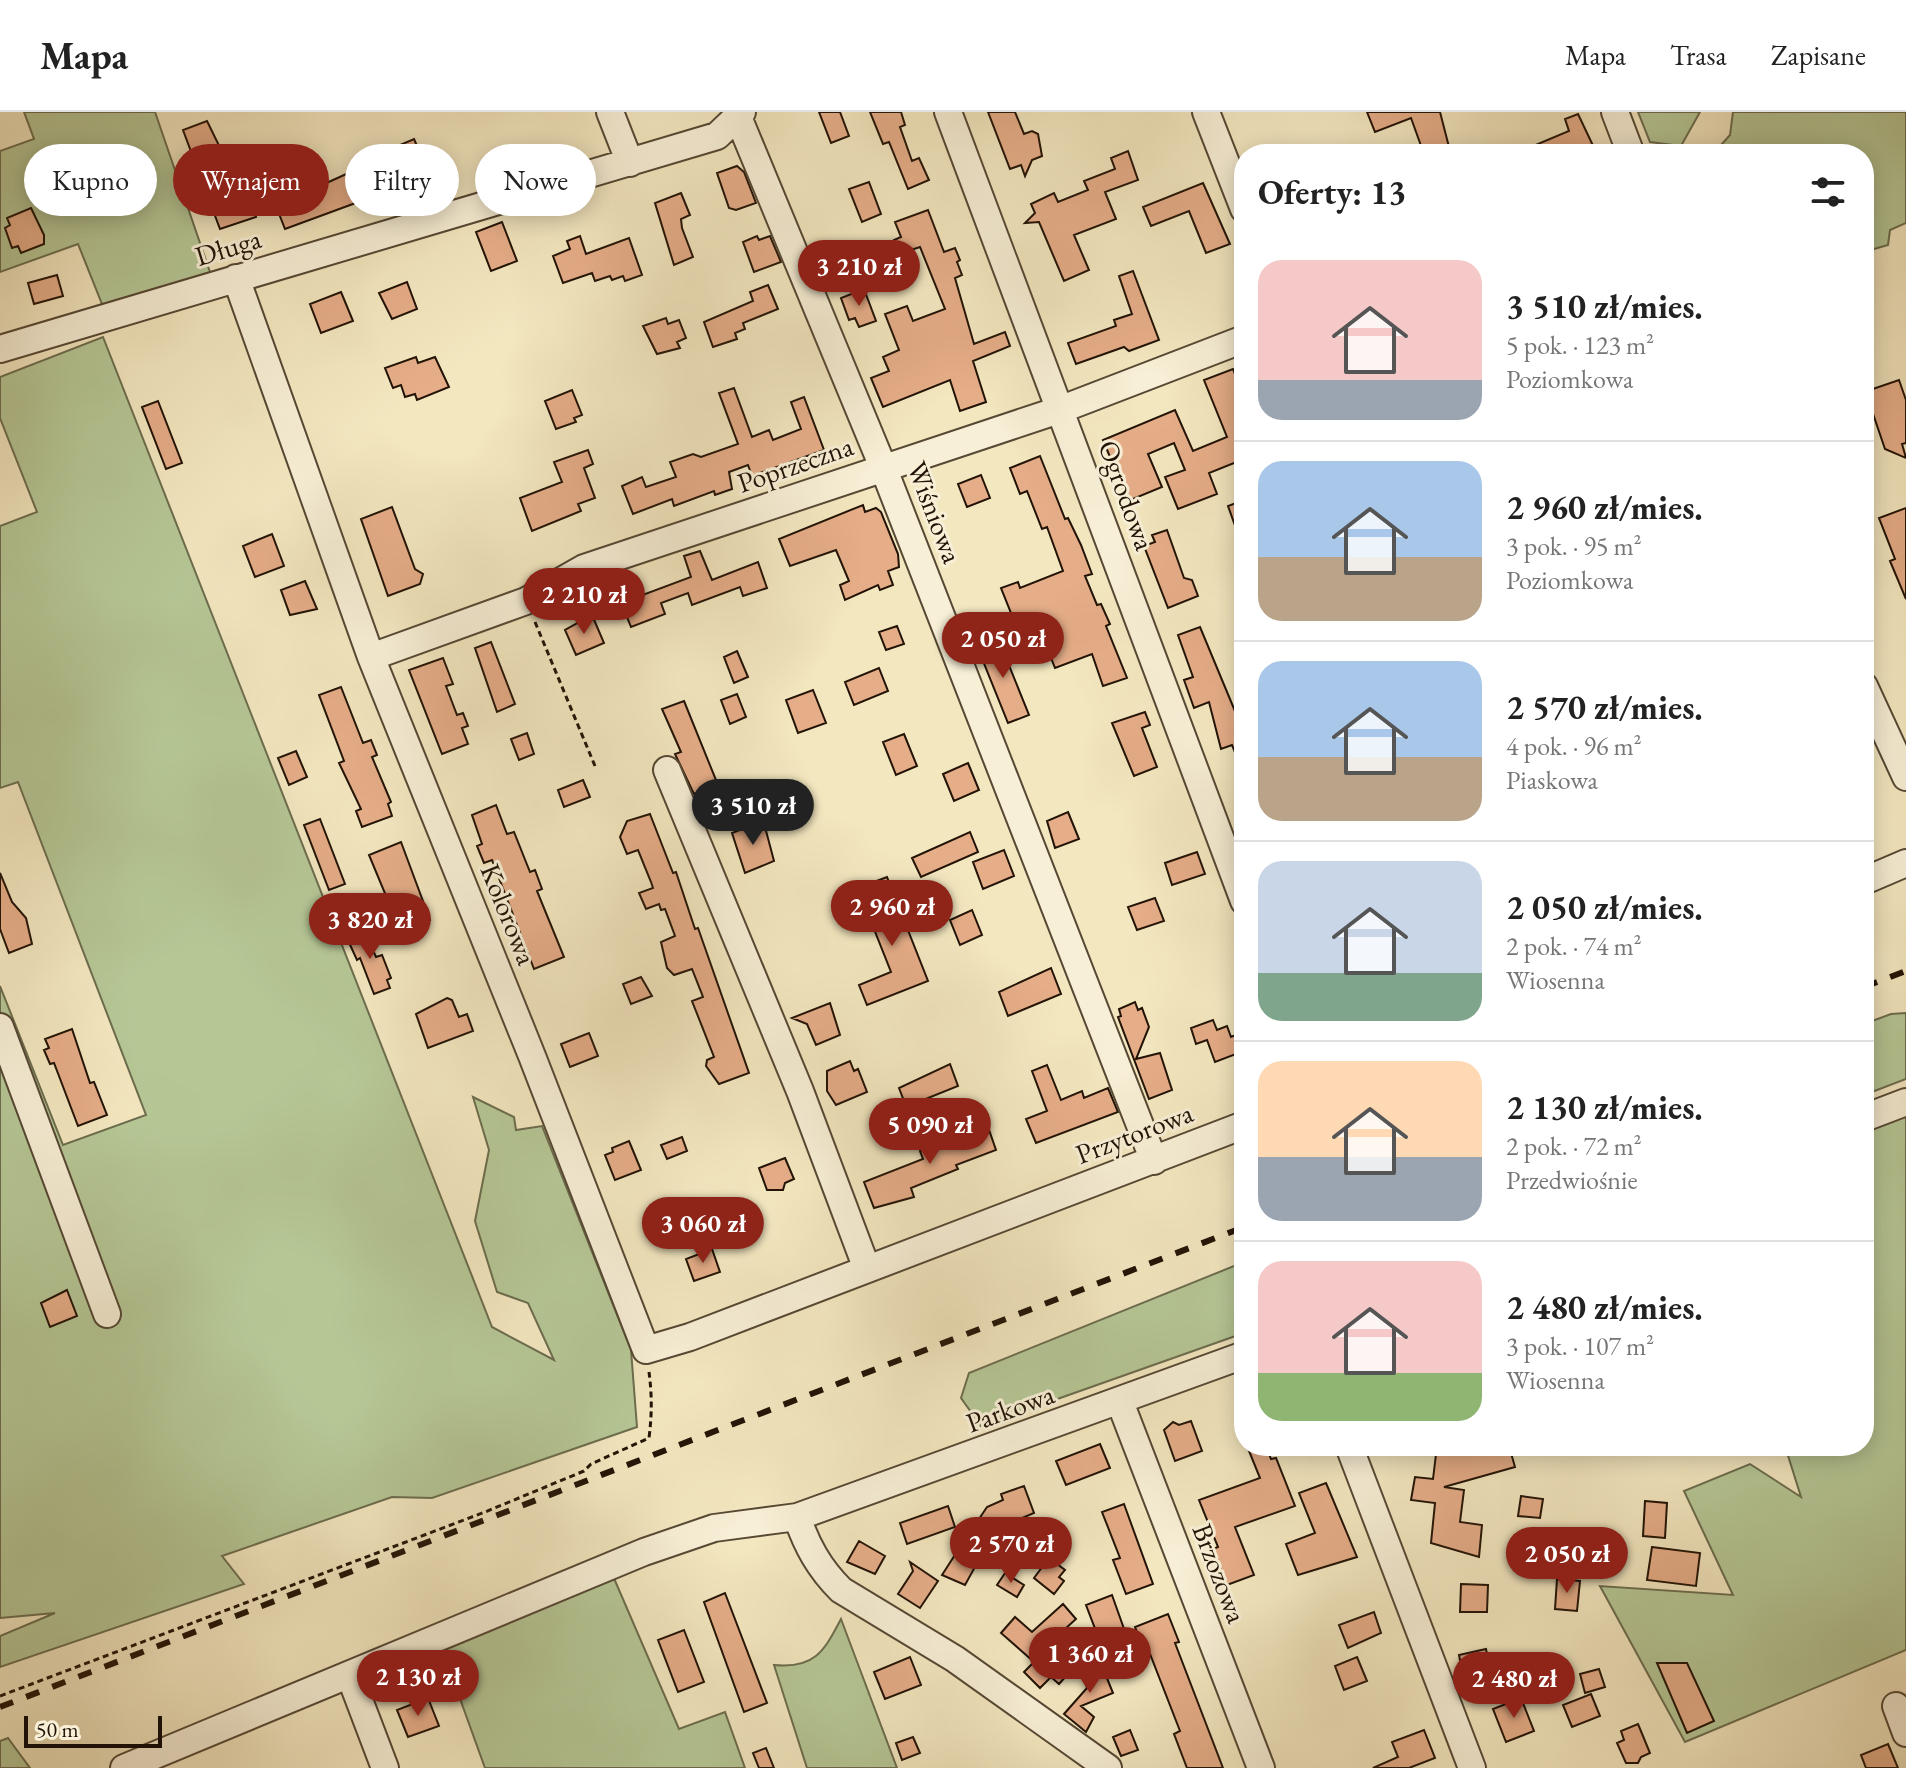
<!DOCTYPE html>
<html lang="pl">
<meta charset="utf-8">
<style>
body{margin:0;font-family:"EB Garamond",serif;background:#f6f6f6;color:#222;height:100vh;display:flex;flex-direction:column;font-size:30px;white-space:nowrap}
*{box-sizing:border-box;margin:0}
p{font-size:26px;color:#767676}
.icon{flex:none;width:44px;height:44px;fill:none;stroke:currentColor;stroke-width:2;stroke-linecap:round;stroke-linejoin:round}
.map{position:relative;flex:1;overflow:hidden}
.side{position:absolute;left:1234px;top:32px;width:640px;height:1312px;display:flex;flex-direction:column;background:#fff;border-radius:32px;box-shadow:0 4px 20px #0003}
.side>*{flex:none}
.guide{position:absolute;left:24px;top:32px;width:760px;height:72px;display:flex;gap:16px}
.scale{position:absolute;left:24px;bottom:20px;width:138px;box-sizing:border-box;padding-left:8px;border:4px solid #221306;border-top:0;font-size:22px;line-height:28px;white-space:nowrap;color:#221306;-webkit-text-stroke:6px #f7efd6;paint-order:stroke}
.price{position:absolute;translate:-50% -68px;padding:0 18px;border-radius:28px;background:#8f2418;color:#fff;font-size:26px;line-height:52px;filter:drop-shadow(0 2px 4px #0008)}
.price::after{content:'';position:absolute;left:50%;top:48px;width:24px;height:18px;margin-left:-12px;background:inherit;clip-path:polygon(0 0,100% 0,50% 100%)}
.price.active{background:#222;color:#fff}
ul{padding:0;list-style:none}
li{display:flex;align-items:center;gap:24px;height:200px;padding:0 24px}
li+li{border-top:2px solid #e0e0e0}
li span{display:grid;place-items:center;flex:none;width:224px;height:160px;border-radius:24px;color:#555}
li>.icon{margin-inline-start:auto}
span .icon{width:96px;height:96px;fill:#fffc;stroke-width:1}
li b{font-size:34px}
h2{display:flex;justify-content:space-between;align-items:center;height:96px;padding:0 24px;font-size:34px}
.chip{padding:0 28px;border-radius:36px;background:#fff;box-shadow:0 4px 20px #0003;font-size:28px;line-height:72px}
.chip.active{background:#8f2418;color:#fff}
header{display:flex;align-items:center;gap:48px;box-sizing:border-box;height:112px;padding:0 40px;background:#fff;border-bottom:2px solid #e0e0e0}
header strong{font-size:38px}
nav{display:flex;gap:44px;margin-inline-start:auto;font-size:28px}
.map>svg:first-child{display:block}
.green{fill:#b6c796;stroke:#6c6d4e;stroke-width:2}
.building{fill:#e5ad88;stroke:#221306;stroke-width:2}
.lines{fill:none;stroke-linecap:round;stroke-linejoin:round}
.minor-casing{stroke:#564834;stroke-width:30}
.path{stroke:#221306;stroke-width:3;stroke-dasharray:6 4;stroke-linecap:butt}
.minor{stroke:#f7efd6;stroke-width:26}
.rail{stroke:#221306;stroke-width:6;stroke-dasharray:14 14;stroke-linecap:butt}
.labels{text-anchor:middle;stroke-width:6;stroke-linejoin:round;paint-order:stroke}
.street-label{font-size:28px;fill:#221306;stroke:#f7efd6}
</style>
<header>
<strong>Mapa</strong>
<nav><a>Mapa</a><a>Trasa</a><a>Zapisane</a></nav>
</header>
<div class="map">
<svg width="1906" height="1656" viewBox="0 0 1906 1656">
<rect width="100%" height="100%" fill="#f3e7c0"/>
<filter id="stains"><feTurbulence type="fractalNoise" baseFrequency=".0025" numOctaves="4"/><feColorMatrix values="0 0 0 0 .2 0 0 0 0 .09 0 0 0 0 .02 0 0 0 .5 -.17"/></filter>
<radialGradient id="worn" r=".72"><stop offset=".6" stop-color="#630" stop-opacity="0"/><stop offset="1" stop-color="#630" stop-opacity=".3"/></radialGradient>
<path class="green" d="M24 0H155L211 163 104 197 78 132 0 160V39L34 27Z
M1638 0H1700L1681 34 1650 30Z
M1733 0H1906V111L1890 118 1888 133 1864 140V42H1713L1730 23Z
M103 225 492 1215 554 1248 528 1191 497 1180 475 1109 489 1038 473 985 514 1005 516 1018 542 1014 631 1238 637 1315 432 1386 392 1385 222 1444 244 1472 0 1555V1524L55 1501 0 1506V874L63 1033 146 1003 18 670 0 676V414L37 400 0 306V265Z
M1906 901V967L1864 983V912L1891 902Z
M1906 997V1538L1685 1630 1600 1474 1733 1483 1684 1379 1750 1352 1801 1385 1785 1334H1864V1015Z
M1244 1150V1221L981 1314 961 1286 969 1261Z
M613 1464 679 1617 725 1600 745 1656H485L441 1534Z
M841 1507 897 1656H807L774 1553C815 1557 824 1539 841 1507Z
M8 1626 30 1656H0V1629Z"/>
<path class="building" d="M819 0H840L849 24 831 31Z
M870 0H901L905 13 900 15 912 49 919 46 929 68 908 77 889 30 883 32Z
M988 0H1015L1024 22 1032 19 1038 22 1042 44 1032 48 1025 64 1021 53 1010 57Z
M1367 0H1440L1449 35 1441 38 1443 42H1424L1411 6 1375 20Z
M1578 2 1597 42H1514L1569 19 1565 7Z
M207 9 227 50 251 41 261 66 244 72 256 105 220 117 183 18Z
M414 27 426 55 397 66 386 39Z
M1128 39 1138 68 1105 80 1116 107 1074 123 1089 158 1064 169 1039 110 1025 111 1035 101 1031 92 1054 81 1058 90 1088 78 1084 69 1115 57 1111 46Z
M737 54 744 60 756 91 736 98 729 96 717 61Z
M355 58 361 89 285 117 276 94Z
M869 70 881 102 862 110 849 77Z
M1203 71 1230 132 1206 141 1189 99 1151 114 1143 95Z
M681 81 690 103 681 107 682 116 693 145 674 153 655 91Z
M31 96 44 123V132L21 141 18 134 12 136 5 116 10 113 7 106Z
M928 98 944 140 955 136 960 148 957 150 962 163 955 166 974 232 1005 220 1010 234 973 249 986 290 960 299 950 268 883 295 871 266 889 259 883 245 899 238 885 202 907 194 913 209 945 197 920 135 899 142 894 128 901 125 895 110Z
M502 110 517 149 491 159 476 120Z
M580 124 586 142 629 126 642 163 625 169 623 164 612 168 610 164 595 169 592 161 563 171 553 144 570 137 567 129Z
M757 124 759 128 770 124 781 150 754 160 743 130Z
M1133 159 1159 228 1129 239 1124 235 1076 252 1068 231 1116 214 1114 208 1132 202 1119 164Z
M57 163 63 184 34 192 28 171Z
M407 170 417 197 392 207 379 181Z
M768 173 778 197 743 211 745 217 735 221 737 227 713 235 704 210 753 189 750 180Z
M864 177 876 209 859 215 855 206 849 208 841 186Z
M341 180 353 209 321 221 310 192Z
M666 206 668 212 679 208 686 226 677 230 680 236 657 242 643 214Z
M416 245 418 251 435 245 449 275 417 288 415 282 405 285 401 273 393 276 385 256Z
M1233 257 1244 285V347L1209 361 1217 382 1178 397 1165 365 1185 358 1174 331 1148 342 1162 375 1128 389 1103 328 1175 298 1193 339 1227 325 1204 268Z
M1899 268 1906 288V331L1902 332 1906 346 1885 337 1871 296 1864 298V280Z
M734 276 752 325 769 318 773 328 801 317 791 290 804 285 824 338 752 364 748 353 729 360 732 377 715 383 714 379 674 394 672 387 633 402 622 374 642 365 646 375 676 365 670 350 693 342 701 345 738 332 719 281Z
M572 278 582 303 574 306 576 310 556 317 545 289Z
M158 289 182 351 166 357 142 295Z
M588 338 593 352 584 356 595 386 578 392 581 399 532 419 520 386 562 370 554 350Z
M1040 344 1065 407 1068 406 1081 433 1092 462 1085 464 1097 493 1101 492 1110 512 1106 514 1127 566 1103 574 1092 542 1055 556 1036 508 1017 516 1001 476 1018 470 1020 476 1063 459 1047 415 1042 417 1027 379 1020 382 1010 356Z
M981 363 990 386 967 395 958 372Z
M1244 388V433H1242L1228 394Z
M863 393 865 400 876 396 881 400 898 442 899 455 888 459 893 473 880 478 878 473 845 488 840 473 849 469 836 438 790 454 779 427Z
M392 395 415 457 423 462 420 472 388 484 361 407Z
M1906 396V487L1890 449 1895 447 1879 406Z
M1167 418 1184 466 1192 468 1198 484 1168 496 1144 434 1155 430 1152 423Z
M272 422 284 454 255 465 243 434Z
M700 439 712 468 758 450 767 476 743 484 740 475 692 493 688 481 661 491 665 502 631 515 621 491 691 465 684 444Z
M305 469 317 497 290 503 281 478Z
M592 503 604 531 576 543 565 518Z
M897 514 904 532 886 538 879 520Z
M1200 515 1237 604 1244 602V662L1232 633 1221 637 1209 590 1194 596 1184 568 1193 565 1178 523Z
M998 526 1029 603 1008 611 977 534Z
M491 530 515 592 497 600 475 536Z
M737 539 748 565 734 571 724 545Z
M443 546 453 572 446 574 457 603 463 601 468 614 462 616 468 632 442 642 409 558Z
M879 556 888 579 854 593 845 570Z
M341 575 363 631 371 628 377 643 372 645 391 690 388 692 392 704 362 715 356 699 361 697 339 651 344 649 319 583Z
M813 578 826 611 798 621 786 588Z
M737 582 746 605 730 612 721 588Z
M684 589 718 673 694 682 675 642 681 640 662 597Z
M1145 600 1150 613 1142 616 1157 655 1134 664 1112 611Z
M527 621 534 642 519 648 511 627Z
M904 622 917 654 896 663 883 630Z
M296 639 307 665 289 673 278 646Z
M968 651 979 678 954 689 943 662Z
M583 668 590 685 564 695 558 678Z
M496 693 507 722 514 720 530 760 535 758 542 777 537 779 564 845 534 857 492 748 484 751 477 734 482 732 472 703Z
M1068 700 1079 727 1055 736 1047 709Z
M650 702 673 761 676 760 695 817 698 816 749 961 719 972 706 954 707 948 714 945 692 889 703 885 692 857 674 863 667 856 661 830 675 824 665 797 661 798 659 792 646 797 639 781 653 776 651 770 638 738 627 742 620 725 627 709Z
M320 707 345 772 329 778 304 713Z
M755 712 765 715 774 749 745 761 732 721Z
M970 720 978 740 921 765 912 746Z
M401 730 430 808 401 820 369 743Z
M1004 738 1014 764 983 777 973 750Z
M1197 740 1205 762 1172 773 1165 751Z
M0 761 12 790 26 806 32 832 9 841 0 817Z
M887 765 928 869 867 893 859 873 891 860 874 817 879 815 868 785 875 782 871 771Z
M1155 786 1164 809 1137 818 1128 795Z
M972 798 982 823 960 833 950 808Z
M363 816 376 845 382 843 391 866 387 868 390 876 374 882 360 846 357 848 346 824Z
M1051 856 1061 882 1008 904 999 880Z
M641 865 652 884 631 892 623 872Z
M447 886 452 888 459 905 467 902 473 919 428 936 416 902Z
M1135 890 1138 898 1142 896 1149 915 1136 947 1160 941 1172 978 1149 987 1118 905 1121 904 1119 897Z
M830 891 840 923 816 933 807 912 792 906Z
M1213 908 1217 918 1227 914 1231 925 1238 922 1244 939 1215 950 1207 928 1196 932 1191 916Z
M72 917 90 971 94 970 107 1003 78 1014 54 951 50 952 44 938 49 936 45 927Z
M589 921 598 944 570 955 561 932Z
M850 949 854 959 858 957 867 980 836 993 827 979V959Z
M950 952 958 974 923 988 926 996 909 1002 899 976Z
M1047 953 1061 988 1082 979 1084 986 1108 976 1118 1000 1036 1031 1026 1007 1047 999 1032 959Z
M987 1012 996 1038 956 1053 958 1057 911 1076 914 1085 874 1096 864 1070 923 1047 920 1039Z
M682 1025 687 1039 667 1047 661 1033Z
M629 1029 641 1058 615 1068 605 1043 613 1040 612 1036Z
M785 1046 794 1067 785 1071 783 1078H767L759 1056Z
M712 1137 720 1160 694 1169 686 1147Z
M67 1178 77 1204 50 1215 41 1191Z
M1191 1309 1202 1339 1175 1349 1164 1318 1173 1310 1179 1313Z
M1100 1332 1110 1356 1066 1373 1056 1349Z
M1247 1334H1266L1271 1347 1276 1346 1295 1394 1235 1415 1254 1463 1227 1473 1213 1437 1218 1435 1199 1388 1260 1366Z
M1437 1334H1509L1515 1355 1444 1375 1464 1378 1460 1410 1482 1413 1479 1445 1431 1431 1435 1391 1411 1388 1415 1365 1433 1367Z
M1326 1371 1357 1445 1298 1463 1286 1432 1315 1421 1299 1381Z
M1024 1374 1034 1401 963 1431 987 1395 1003 1388 1001 1382Z
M1521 1384 1543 1387 1540 1406 1518 1404Z
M1645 1389 1667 1391 1665 1426 1643 1424Z
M1124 1392 1153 1472 1126 1482 1113 1448 1120 1446 1102 1400Z
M948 1394 955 1415 907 1432 900 1411Z
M1549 1416 1576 1419 1572 1448 1545 1445Z
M859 1429 885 1444 875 1462 847 1450Z
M960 1435 980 1446 965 1473 942 1463Z
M1652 1435 1700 1441 1696 1474 1647 1468Z
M1049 1446 1065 1458 1059 1465 1064 1469 1054 1482 1034 1466Z
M910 1450 938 1469 920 1496 898 1482 913 1459Z
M1005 1461 1024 1473 1017 1485 997 1473Z
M1557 1467 1580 1469 1577 1499 1555 1497Z
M1461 1472 1488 1473 1487 1500H1460Z
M725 1481 767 1591 744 1600 704 1490Z
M1112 1483 1129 1531 1104 1540 1086 1493Z
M1063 1492 1076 1507 1042 1538 1067 1563 1059 1572 1051 1565 1040 1576 1024 1560 1034 1550 1001 1521 1015 1505 1032 1520Z
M1374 1500 1381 1521 1348 1536 1339 1513Z
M1168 1502 1179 1530 1175 1531 1223 1656H1187L1174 1622 1180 1619 1150 1542 1146 1543 1135 1515Z
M684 1518 704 1570 678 1580 658 1528Z
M1486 1537 1492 1568 1465 1574 1459 1543Z
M910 1545 921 1573 885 1587 874 1560Z
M1357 1545 1367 1569 1344 1578 1335 1554Z
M1100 1549 1113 1581 1081 1594 1094 1605 1086 1620 1064 1602 1087 1576 1080 1557Z
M1657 1551H1687L1714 1609 1687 1621Z
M1599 1557 1605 1575 1585 1581 1580 1562Z
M1591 1582 1600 1604 1572 1615 1563 1593Z
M428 1586 439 1614 408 1625 397 1598Z
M1521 1586 1534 1619 1506 1630 1493 1597Z
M1638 1612 1650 1641 1641 1645 1638 1651H1626L1617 1631 1624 1628 1621 1619Z
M1130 1618 1138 1638 1121 1644 1113 1625Z
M1424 1618 1435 1646 1409 1656H1373L1398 1645 1392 1630Z
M913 1625 920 1641 902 1648 896 1631Z
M1888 1632 1898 1656H1866L1861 1643Z
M766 1636 774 1656H759L753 1641Z"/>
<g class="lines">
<g class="minor-casing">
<path id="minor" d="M610 0 630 51
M736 0 883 355 1154 1049
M948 0 1244 789
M1206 0 1244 97
M1615 0 1631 42
M236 166 371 545 532 944 646 1238 690 1225 1244 1013
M0 237 717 24 742 0
M371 545 526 489 584 456 1062 297 1244 227
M1864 574 1906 665
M667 658 800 979 867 1157
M1864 769 1906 751
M0 915 107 1202
M1864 1006 1906 990
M1120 1290 1261 1656
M1349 1334 1472 1656
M797 1405C807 1434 819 1456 841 1478L955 1547 1108 1656
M350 1564 385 1656
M1896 1594 1906 1621
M124 1656 644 1440 714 1416 797 1405 1244 1243"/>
</g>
<path class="path" d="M535 510 595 654
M0 1584 485 1400 584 1359 591 1352 649 1326C652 1302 652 1283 649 1260"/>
<use href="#minor" class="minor"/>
<path class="rail" d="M1864 875 1906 859
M0 1595 1244 1115"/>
</g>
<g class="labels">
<g class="street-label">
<text transform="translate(228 135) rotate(-17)" y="10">Długa</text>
<text transform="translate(795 352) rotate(-19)" y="10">Poprzeczna</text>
<text transform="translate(1127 383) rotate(70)" y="10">Ogrodowa</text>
<text transform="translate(935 400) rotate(69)" y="10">Wiśniowa</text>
<text transform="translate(509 802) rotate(68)" y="10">Kolorowa</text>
<text transform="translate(1134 1021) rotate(-21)" y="10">Przytorowa</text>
<text transform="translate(1010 1296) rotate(-20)" y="10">Parkowa</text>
<text transform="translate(1220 1461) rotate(69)" y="10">Brzozowa</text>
</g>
</g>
<rect width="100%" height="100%" filter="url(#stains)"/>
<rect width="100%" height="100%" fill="url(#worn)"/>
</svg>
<div class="scale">50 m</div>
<b class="price" style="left:859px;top:196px">3 210 zł</b>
<b class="price" style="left:584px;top:524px">2 210 zł</b>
<b class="price" style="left:1003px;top:568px">2 050 zł</b>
<b class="price active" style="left:753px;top:735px">3 510 zł</b>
<b class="price" style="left:892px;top:836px">2 960 zł</b>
<b class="price" style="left:370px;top:849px">3 820 zł</b>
<b class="price" style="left:930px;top:1054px">5 090 zł</b>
<b class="price" style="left:703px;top:1153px">3 060 zł</b>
<b class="price" style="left:1011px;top:1473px">2 570 zł</b>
<b class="price" style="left:1567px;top:1483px">2 050 zł</b>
<b class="price" style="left:1090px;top:1583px">1 360 zł</b>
<b class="price" style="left:418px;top:1606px">2 130 zł</b>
<b class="price" style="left:1514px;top:1608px">2 480 zł</b>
<div class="guide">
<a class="chip">Kupno</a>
<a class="chip active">Wynajem</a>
<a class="chip">Filtry</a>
<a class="chip">Nowe</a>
</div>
<section class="side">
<h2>Oferty: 13<svg class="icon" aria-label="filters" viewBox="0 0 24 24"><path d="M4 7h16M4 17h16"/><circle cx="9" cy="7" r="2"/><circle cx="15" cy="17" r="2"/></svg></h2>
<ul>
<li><span style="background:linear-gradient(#f6c9c9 75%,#9aa5b1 0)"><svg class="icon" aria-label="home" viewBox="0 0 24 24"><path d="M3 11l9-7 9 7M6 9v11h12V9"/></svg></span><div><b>3 510 zł/mies.</b><p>5 pok. · 123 m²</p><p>Poziomkowa</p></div></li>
<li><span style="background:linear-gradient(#a9c7e8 60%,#b9a48a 0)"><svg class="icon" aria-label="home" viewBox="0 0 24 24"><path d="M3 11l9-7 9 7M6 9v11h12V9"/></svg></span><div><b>2 960 zł/mies.</b><p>3 pok. · 95 m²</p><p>Poziomkowa</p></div></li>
<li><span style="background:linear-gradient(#a9c7e8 60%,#b9a48a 0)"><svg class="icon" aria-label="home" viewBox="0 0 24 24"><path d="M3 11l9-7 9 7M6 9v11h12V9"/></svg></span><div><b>2 570 zł/mies.</b><p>4 pok. · 96 m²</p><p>Piaskowa</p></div></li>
<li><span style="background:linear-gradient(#c9d6e8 70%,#7fa58c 0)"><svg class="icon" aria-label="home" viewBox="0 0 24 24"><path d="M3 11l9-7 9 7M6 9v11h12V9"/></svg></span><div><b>2 050 zł/mies.</b><p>2 pok. · 74 m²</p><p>Wiosenna</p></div></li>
<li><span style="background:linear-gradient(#ffd9b3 60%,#9aa5b1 0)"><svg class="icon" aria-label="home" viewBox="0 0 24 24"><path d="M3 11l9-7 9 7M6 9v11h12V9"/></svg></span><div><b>2 130 zł/mies.</b><p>2 pok. · 72 m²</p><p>Przedwiośnie</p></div></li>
<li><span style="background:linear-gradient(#f6c9c9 70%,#8fb573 0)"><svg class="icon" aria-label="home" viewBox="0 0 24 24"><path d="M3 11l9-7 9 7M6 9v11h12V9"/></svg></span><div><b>2 480 zł/mies.</b><p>3 pok. · 107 m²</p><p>Wiosenna</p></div></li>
</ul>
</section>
</div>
